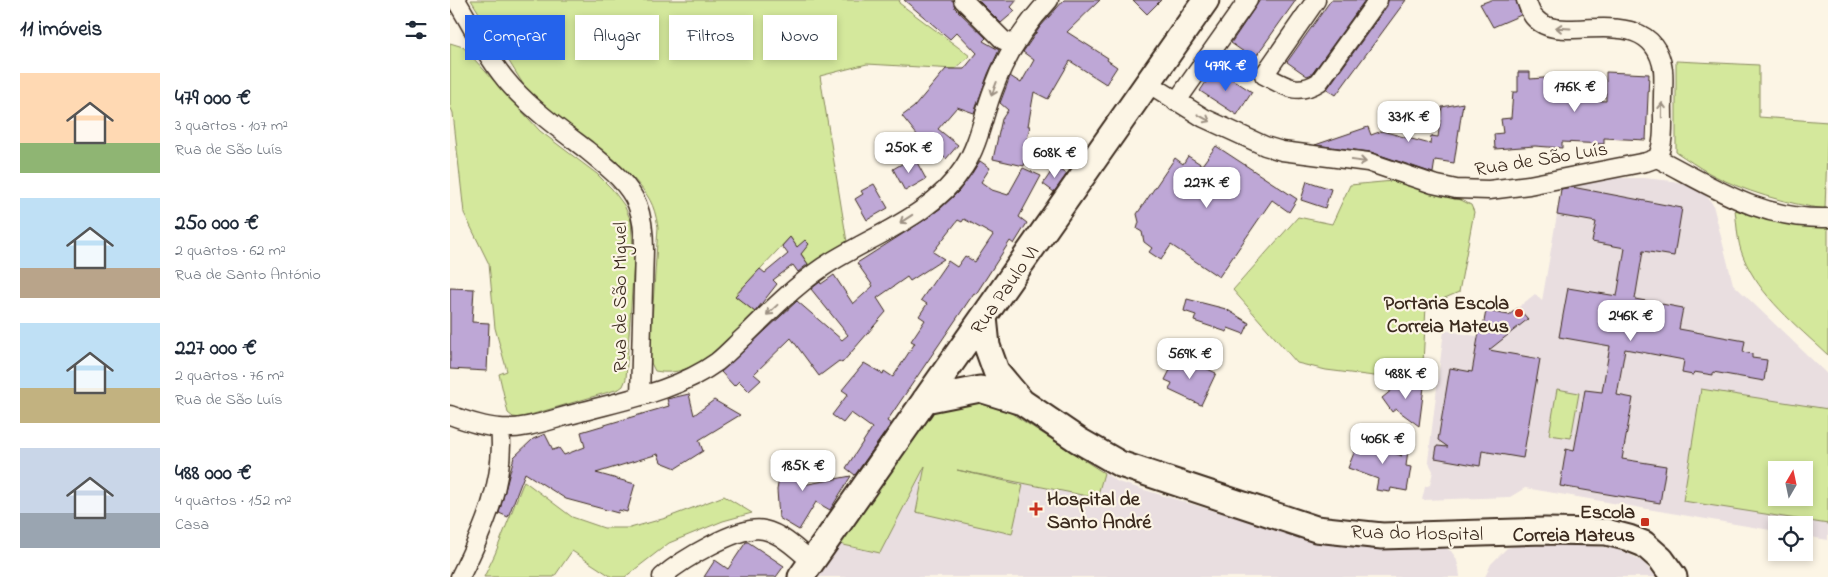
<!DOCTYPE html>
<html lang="pt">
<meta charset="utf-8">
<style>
body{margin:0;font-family:"Indie Flower",sans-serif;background:#f2f2f3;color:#1f2937;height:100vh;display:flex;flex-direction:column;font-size:19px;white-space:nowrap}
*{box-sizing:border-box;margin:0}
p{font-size:16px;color:#747a83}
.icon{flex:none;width:28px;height:28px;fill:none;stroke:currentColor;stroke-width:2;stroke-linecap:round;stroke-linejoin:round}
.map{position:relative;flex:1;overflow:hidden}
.sheet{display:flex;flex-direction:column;background:#fff;width:450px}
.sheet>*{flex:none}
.banner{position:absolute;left:15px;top:15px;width:475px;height:45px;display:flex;gap:10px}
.needle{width:32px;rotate:9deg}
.controls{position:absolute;left:1318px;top:461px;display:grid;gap:10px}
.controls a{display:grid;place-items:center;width:45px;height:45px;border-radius:0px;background:#fff;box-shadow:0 2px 8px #0003;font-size:25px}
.price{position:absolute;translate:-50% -42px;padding:0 11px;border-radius:10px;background:#fff;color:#222;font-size:16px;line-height:32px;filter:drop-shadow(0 1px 2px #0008)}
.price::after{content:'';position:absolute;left:50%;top:30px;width:15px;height:11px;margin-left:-8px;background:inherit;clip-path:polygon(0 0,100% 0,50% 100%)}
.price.selected{background:#2563eb;color:#fff}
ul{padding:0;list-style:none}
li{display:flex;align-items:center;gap:15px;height:125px;padding:0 20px}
li span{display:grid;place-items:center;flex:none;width:140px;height:100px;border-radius:0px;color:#555}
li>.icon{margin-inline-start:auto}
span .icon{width:60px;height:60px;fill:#fffc;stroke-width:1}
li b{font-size:21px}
h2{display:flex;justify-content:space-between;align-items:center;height:60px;padding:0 20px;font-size:21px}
.tag{padding:0 18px;border-radius:0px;background:#fff;box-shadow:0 2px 8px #0003;font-size:18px;line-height:45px}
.tag.selected{background:#2563eb;color:#fff}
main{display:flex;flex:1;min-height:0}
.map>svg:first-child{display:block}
.built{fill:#e9dee0;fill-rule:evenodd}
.green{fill:#d4e89c;stroke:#88895d;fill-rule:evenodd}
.building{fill:#bea7d6;stroke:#3b2a1e}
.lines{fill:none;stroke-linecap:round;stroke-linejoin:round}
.street-casing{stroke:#3b2a1e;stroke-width:21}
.secondary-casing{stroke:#3b2a1e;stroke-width:29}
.street{stroke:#fcf5e5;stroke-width:18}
.secondary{stroke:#fcf5e5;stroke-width:25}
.oneway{stroke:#9c9082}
.poi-dot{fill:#c8321e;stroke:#fcf5e5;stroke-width:2}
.labels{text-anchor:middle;stroke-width:4.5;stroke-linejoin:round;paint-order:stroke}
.street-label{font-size:20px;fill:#3b2a1e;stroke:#fcf5e5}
.poi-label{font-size:20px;font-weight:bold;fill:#3b2a1e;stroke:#fcf5e5;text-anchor:end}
</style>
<main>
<section class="sheet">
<h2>11 imóveis<svg class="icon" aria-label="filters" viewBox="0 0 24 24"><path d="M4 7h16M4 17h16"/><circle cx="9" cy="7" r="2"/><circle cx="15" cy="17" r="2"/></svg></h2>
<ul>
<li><span style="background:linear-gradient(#ffd9b3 70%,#8fb573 0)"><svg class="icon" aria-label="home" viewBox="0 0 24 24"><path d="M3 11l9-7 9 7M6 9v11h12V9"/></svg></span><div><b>479 000 €</b><p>3 quartos · 107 m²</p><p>Rua de São Luís</p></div></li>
<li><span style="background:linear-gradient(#bfe0f5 70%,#b9a48a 0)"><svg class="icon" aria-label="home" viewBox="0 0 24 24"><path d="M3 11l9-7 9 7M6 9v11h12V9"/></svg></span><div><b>250 000 €</b><p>2 quartos · 62 m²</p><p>Rua de Santo António</p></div></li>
<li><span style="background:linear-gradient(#bfe0f5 65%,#c2b280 0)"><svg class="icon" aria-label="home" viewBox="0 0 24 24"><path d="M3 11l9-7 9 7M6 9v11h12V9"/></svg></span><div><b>227 000 €</b><p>2 quartos · 76 m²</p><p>Rua de São Luís</p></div></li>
<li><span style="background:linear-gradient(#c9d6e8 65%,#9aa5b1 0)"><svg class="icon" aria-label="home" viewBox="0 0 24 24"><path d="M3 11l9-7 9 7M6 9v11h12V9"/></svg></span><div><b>488 000 €</b><p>4 quartos · 152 m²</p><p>Casa</p></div></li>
</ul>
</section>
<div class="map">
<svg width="1378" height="577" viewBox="0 0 1378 577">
<rect width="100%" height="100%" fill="#fcf5e5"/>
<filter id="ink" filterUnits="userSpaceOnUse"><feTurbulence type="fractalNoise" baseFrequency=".02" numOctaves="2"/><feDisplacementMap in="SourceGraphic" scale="10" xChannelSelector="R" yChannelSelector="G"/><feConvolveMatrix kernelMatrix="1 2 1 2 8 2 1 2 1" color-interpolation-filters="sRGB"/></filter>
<g filter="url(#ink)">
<path class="built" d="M1160 178H1194L1223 181 1237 185 1252 192 1259 199 1263 205 1283 284 1378 375V540L1354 536V525H1326V531L1075 488 1060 497 972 500 975 487 980 485 983 471 978 461 994 330 1031 337 1085 294 1092 301 1112 186ZM1326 470H1354V498H1326Z
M562 413 668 482 848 536 981 544 993 547 1001 551 1006 558 1009 568 1010 577H366L479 415Z
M1081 543H1121L1161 548 1178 553 1194 563 1206 577H1035L1041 564 1057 548Z"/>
<path class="green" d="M21 0H450L449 3 520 56 505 69 417 64 370 76 397 242 360 267 340 237 285 296 305 312C280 338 247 380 205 371L201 363 200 352 208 227C204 203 199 196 183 178L78 92Z
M0 43 13 47 90 131 147 174 162 189 174 205 181 221 184 261 176 379 173 386 169 389 70 418 63 417 58 413 49 374 57 371 45 328 39 264 14 213 3 113 0 106Z
M1226 61 1309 65V117L1378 122 1375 209C1338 204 1292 191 1259 173 1248 167 1237 159 1226 152Z
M943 181 1011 200 1021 205 1024 212 1009 292 976 306 972 382 876 370 847 363 783 290 848 217 882 224 900 185Z
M1285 210 1320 220 1378 225V355C1347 326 1309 296 1293 256 1287 242 1287 224 1285 210Z
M1107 389 1129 393 1121 438 1099 435Z
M1251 389 1378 409V524L1233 501ZM1326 470H1354V498H1326Z
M527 401 561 413 654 473 647 498 507 470 573 485 562 534 466 512 475 466 430 553 389 544 479 415 489 409Z
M74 481 122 517 154 528H180L216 518 274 496 302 513 273 521 219 543 175 577H162L122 551 104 577H34L45 554Z"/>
<path class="building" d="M454 0H503L505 8 536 38 533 41 549 50 538 74 524 113 507 107 488 129 508 145 496 159 468 136 452 116 464 107 496 69H514L527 53 507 32 500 39Z
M528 0H567L561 7 565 11 551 23Z
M614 0H650L617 32 658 58 657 60 667 67 656 84 620 61 598 99 584 92 578 126H580L576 144H579L574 166 543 159 552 119 558 110 550 103 558 82 560 76 571 83 584 60 573 52 590 27Z
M683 0H711L697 14Z
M810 0H846L804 59 781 43Z
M881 0H915L862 74 857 76 837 62Z
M938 0H956L886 95 877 89 937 6Z
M1041 0H1066L1071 15 1043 27 1030 4Z
M765 68 802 92 787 115 750 91Z
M1068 72H1080V79L1120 76 1119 99 1156 101V72L1199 74 1196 140 1154 138V144L1112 142V148L1085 146 1045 149 1044 134 1053 133 1051 119 1061 118 1063 92H1068Z
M1013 103 1004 163 985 160 983 173 921 152 865 145 918 127 921 135 932 131 980 144 981 136 988 137 992 107Z
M766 146 847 199 839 212 822 200 769 277 721 245 711 260 699 252 702 248 694 242 692 232 687 229 689 222 687 214 725 158 733 164 738 156 752 165Z
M464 157 476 179 455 191 443 169Z
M530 161 540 168 531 182 542 190 558 195 573 168 591 176 569 217 577 223 564 244 560 241 526 294 524 293 437 421 441 424 405 475 396 468 422 428 401 413 393 423 382 415 398 394 392 390 414 363 433 374 434 371 443 377 465 343 461 341 475 320 469 316 477 304 471 300 498 261 507 267 515 256 525 262 543 235 514 219 512 222 508 220 483 252 494 259 460 281 457 277 427 298 436 312 392 363 389 361 369 376 341 338 304 374 311 380 299 391 289 381 284 386 271 372 347 301 392 340 398 335 361 289 370 282 371 284 384 275 403 304 423 286 407 263 473 221 491 208 509 191Z
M605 166 617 174 604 192 593 184Z
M857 181 881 189 875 208 851 200Z
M424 184 438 208 417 220 405 199 413 194 411 191Z
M1122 187 1232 208 1224 256 1193 251 1185 299 1233 308 1229 329 1295 341 1293 352 1302 354V358L1317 360 1314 381 1263 372V375L1244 372 1243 375 1232 373 1234 360 1175 349 1167 395 1183 398 1172 459 1216 466 1210 503 1110 486 1116 449 1124 451 1135 390 1152 392 1160 346 1109 337 1118 288 1167 296 1175 248 1142 242 1146 222 1107 215 1111 189Z
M340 237 347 247 355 240 359 244 351 254 358 264 348 272 343 265 323 280 327 284 305 312 285 296 310 269 315 273 338 254 332 246Z
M0 288 24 289 22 322 39 323 37 371 0 369Z
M737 299 776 309 799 323 794 334 778 328 777 332 744 321 746 315 734 311Z
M1068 308 1078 319 1039 350 1090 359 1073 458 1032 451 1030 466 985 458 987 446 998 447 988 440 1000 368 1022 372 1029 332H1032L1036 311 1059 315Z
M732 357 766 373 751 405 719 390 722 383 715 380 723 364 727 366Z
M953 381 974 387 969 426 946 409 942 412 932 398Z
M239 394 244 415 264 400 290 415 249 440 253 451 226 468 211 462 208 454 146 473 185 484 177 512 169 510 168 513 116 499 75 473 58 517 49 513 64 457 83 439 95 434 103 450 109 448 114 455 135 447 131 432 219 406 217 399Z
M909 440 952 456 939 440 959 442 956 466 961 467 957 491 941 488 940 492 926 490 928 479 898 468Z
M333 454 357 458 353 485 401 476 380 510 366 502 349 530 329 518 327 490Z
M296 542H298L334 566 326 577H254L265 560 278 569Z"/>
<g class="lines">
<g class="street-casing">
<path id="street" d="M6 0C24 29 39 62 62 87 84 111 112 131 138 151 156 166 177 181 187 204 193 219 194 233 194 249L190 396
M513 0 553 40 563 44
M866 0 814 75C835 86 847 96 869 82L928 0
M1076 0C1079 7 1081 16 1087 20 1096 29 1111 29 1123 29 1161 28 1206 21 1213 70 1214 79 1213 88 1213 97 1212 116 1216 141 1207 158
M698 83 754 118 815 146 832 151 918 162 983 184 1006 189 1039 190 1079 185 1196 162 1207 158C1265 188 1310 220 1378 218
M726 102 798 0
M0 415C16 421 33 427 50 428 76 430 102 419 127 413 174 400 227 391 267 362 277 354 286 344 296 335 320 311 345 286 373 267 420 236 482 217 514 167 529 144 533 116 543 90 555 56 574 27 599 0
M10 577C33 531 56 480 50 428
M212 577C230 561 290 524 314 530 332 534 348 550 362 562"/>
</g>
<g class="secondary-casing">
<path id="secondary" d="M534 317 537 346 546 371 572 402 628 440 670 464 866 529 932 536 1095 531 1156 532 1179 538 1194 544 1211 559 1224 577
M475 400 530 389 572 402
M351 577 756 0"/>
</g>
<use href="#street" class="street"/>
<use href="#secondary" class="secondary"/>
</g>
<defs><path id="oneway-shaft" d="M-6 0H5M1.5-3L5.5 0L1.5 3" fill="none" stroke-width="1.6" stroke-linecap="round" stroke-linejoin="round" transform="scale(1.25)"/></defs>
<g class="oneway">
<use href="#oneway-shaft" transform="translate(1113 28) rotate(-177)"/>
<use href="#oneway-shaft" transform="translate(544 89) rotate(111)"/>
<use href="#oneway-shaft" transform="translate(1212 110) rotate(-89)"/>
<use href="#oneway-shaft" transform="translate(754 118) rotate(29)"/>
<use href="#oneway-shaft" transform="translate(909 161) rotate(8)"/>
<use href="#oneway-shaft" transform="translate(456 219) rotate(147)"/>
<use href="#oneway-shaft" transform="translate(322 310) rotate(137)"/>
</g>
</g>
<g class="poi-dot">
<circle cx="1069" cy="313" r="5"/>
<path d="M583.5 501.5h5v5h5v5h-5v5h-5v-5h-5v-5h5z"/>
<rect x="1190" y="517" width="10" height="10" rx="2.5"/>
</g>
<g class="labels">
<g class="street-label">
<text transform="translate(1091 158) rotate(-9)" y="7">Rua de São Luís</text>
<text transform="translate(554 289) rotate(-55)" y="7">Rua Paulo VI</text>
<text transform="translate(169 297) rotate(-90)" y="7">Rua de São Miguel</text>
<text transform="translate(967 532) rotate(1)" y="7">Rua do Hospital</text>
</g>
<g class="poi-label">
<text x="1059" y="309">Portaria Escola<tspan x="1059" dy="23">Correia Mateus</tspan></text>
<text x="597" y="505" text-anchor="start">Hospital de<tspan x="597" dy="23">Santo André</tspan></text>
<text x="1185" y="518">Escola<tspan x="1185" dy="23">Correia Mateus</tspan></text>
</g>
</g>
</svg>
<div class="controls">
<a><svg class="needle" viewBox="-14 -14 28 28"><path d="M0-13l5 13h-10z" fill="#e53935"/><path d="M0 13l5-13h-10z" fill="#747a83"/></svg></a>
<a><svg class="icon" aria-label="locate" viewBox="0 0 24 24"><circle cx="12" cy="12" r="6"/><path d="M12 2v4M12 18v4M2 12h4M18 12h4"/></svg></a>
</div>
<b class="price selected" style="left:776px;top:92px">479K €</b>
<b class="price" style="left:1125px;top:113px">176K €</b>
<b class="price" style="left:959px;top:143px">331K €</b>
<b class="price" style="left:459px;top:174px">250K €</b>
<b class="price" style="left:605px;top:179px">608K €</b>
<b class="price" style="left:757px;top:209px">227K €</b>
<b class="price" style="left:1181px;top:342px">246K €</b>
<b class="price" style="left:740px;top:380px">569K €</b>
<b class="price" style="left:956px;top:400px">488K €</b>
<b class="price" style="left:933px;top:465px">406K €</b>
<b class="price" style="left:353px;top:492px">185K €</b>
<div class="banner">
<a class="tag selected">Comprar</a>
<a class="tag">Alugar</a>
<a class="tag">Filtros</a>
<a class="tag">Novo</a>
</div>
</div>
</main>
